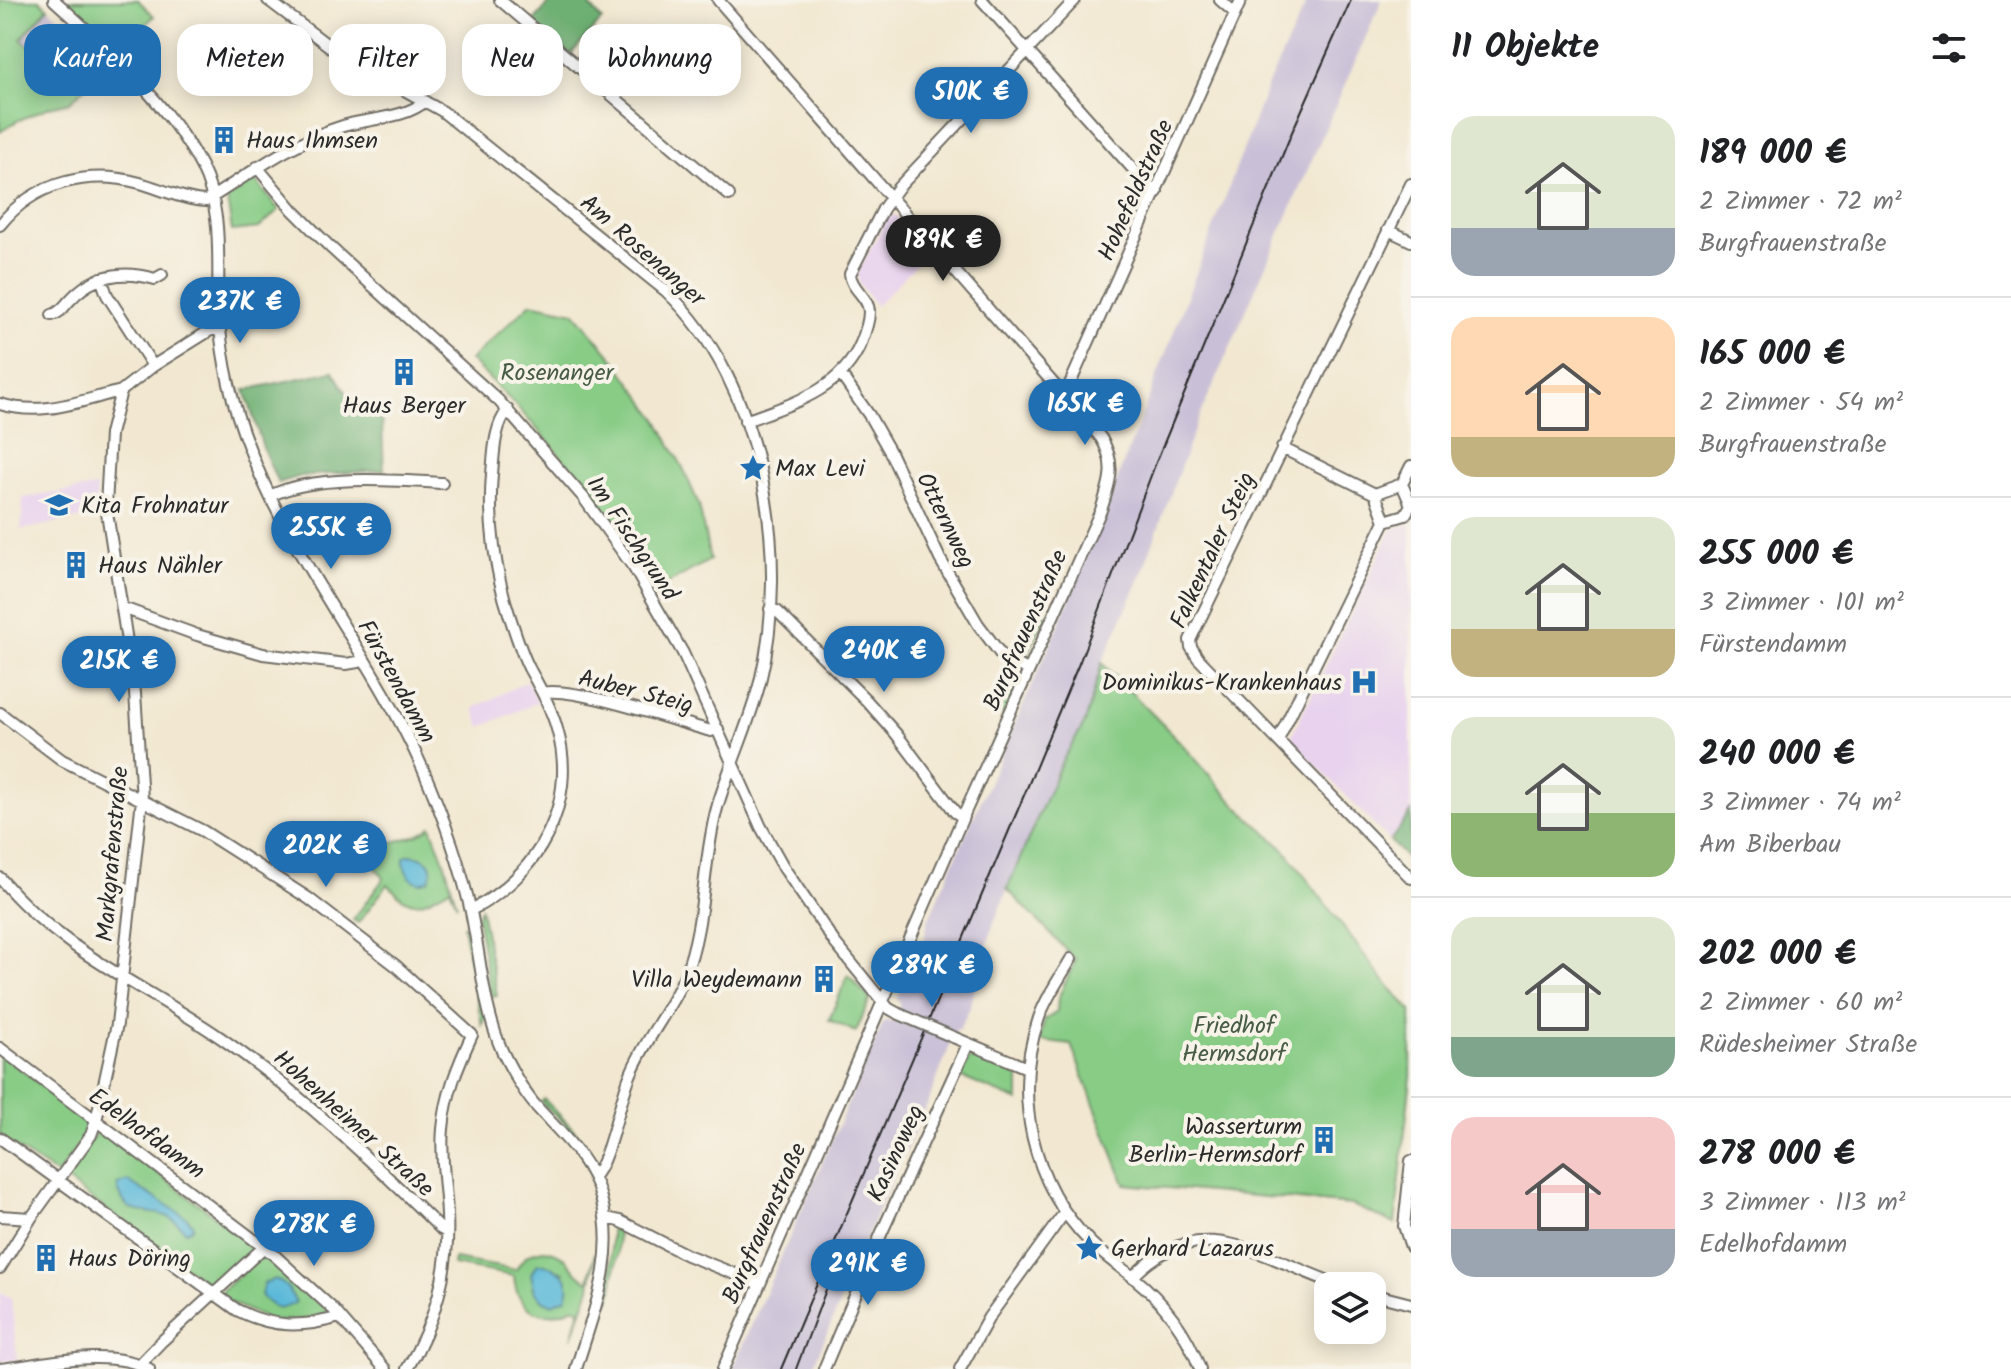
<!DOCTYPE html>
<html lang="de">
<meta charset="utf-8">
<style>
body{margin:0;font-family:Kalam,sans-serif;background:#f6f6f6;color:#202124;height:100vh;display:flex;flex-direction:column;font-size:30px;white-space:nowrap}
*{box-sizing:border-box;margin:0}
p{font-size:26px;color:#757577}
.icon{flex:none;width:44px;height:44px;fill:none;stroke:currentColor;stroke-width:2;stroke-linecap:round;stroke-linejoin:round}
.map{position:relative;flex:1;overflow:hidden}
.drawer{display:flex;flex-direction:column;background:#fff;width:600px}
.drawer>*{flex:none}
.top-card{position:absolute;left:24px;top:24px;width:760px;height:72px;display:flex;gap:16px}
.controls{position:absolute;left:1314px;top:1272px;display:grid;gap:16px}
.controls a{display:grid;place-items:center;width:72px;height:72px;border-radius:16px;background:#fff;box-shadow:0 4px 20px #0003;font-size:40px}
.price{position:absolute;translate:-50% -68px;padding:0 18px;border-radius:28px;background:#1f6fb2;color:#fff;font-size:26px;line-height:52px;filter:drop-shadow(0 2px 4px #0008)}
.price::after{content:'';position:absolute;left:50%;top:48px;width:24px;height:18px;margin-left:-12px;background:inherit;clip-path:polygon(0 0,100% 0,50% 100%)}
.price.selected{background:#222;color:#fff}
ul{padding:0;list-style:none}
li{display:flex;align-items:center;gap:24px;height:200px;padding:0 40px}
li+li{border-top:2px solid #e0e0e0}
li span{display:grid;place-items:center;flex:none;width:224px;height:160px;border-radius:24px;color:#555}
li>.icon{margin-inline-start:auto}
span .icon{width:96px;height:96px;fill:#fffc;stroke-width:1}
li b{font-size:34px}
h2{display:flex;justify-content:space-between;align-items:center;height:96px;padding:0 40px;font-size:34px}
.tag{padding:0 28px;border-radius:24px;background:#fff;box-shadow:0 4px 20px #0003;font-size:28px;line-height:72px}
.tag.selected{background:#1f6fb2;color:#fff}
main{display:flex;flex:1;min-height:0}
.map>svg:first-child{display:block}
.built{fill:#e8d2ee}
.industrial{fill:#c9bfd7}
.green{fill:#88cc86;stroke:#5a7c58;stroke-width:2;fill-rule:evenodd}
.forest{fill:#6eb073;stroke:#4c6e4f;stroke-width:2}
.water{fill:#5bb9d9;stroke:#437282;stroke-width:2}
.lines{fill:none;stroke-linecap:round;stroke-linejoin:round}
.minor-casing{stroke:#716d65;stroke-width:14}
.minor{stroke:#fff;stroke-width:10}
.tram{stroke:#2b2b2b;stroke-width:2}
.minor-bridge-casing{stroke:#716d65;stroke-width:14;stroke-linecap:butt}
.minor-bridge{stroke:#fff;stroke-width:10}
.labels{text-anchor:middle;stroke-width:8;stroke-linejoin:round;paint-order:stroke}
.poi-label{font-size:24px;fill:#2b2b2b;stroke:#f7f3e8;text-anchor:start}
.street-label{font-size:24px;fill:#2b2b2b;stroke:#f7f3e8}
.park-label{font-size:24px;fill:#475b46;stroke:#f7f3e8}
</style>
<main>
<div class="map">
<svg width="1411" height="1369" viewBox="0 0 1411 1369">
<rect width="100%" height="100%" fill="#f7f3e8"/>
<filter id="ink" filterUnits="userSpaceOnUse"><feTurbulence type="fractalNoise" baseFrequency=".0125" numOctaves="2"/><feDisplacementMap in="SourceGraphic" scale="16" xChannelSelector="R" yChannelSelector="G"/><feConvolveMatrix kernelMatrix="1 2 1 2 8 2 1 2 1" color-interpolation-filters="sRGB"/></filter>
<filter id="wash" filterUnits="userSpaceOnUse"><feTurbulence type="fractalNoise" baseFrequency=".006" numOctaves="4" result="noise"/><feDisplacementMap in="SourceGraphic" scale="32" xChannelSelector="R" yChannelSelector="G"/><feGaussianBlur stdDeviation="1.8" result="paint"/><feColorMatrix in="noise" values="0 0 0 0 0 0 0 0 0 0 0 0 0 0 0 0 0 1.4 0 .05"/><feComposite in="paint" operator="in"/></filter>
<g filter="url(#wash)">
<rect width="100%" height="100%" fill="#f2e8d1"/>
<path class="built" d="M895 215 928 252 876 306 859 283 858 273 888 216Z
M96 487 97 515 21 530 23 498Z
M1411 523V863L1293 741 1292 735 1392 529Z
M527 681 538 702 481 727 474 708Z
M0 1293 11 1297 17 1360 0 1362Z"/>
<path class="industrial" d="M1308 0H1382L1195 427 1141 576 1102 663 1085 723 1061 763 994 922 969 1010 960 1027 961 1030 957 1029 950 1045 928 1103 882 1201 812 1369H732L884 1021H893L900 1004 897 999 923 944 928 920 1062 618 1131 444 1269 82Z
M48 8 73 30 46 60 21 39Z"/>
<path class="green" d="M0 0H39L48 8 21 39 45 60 73 30 108 64 70 102 49 107 17 121 0 132Z
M68 0H138L154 16 121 50Z
M255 180 279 210 259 228 232 231 227 199Z
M531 303 574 312 611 355 656 417 683 468 699 505 710 560 658 589C604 504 543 429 470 360Z
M1045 611 1047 613 1024 662 1011 659Z
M1102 663 1181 743 1237 806 1285 850 1384 981 1411 1011V1076L1395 1224 1352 1205 1125 1184 1071 1045 1039 1041 1045 1020 1057 1012 1058 998 1076 960 1007 889 1061 763 1085 723Z
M1008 666 1018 672 1020 678 1004 714 995 712Z
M431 826 444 861 457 905 450 888C420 904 412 913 388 884L358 923 353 920 384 878 370 860V852C388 838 413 843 431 826Z
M481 909 497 995 491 996 477 916Z
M469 925 486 1018 482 1025 463 926Z
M848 975 870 999 856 1032 829 1020Z
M0 1053 89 1122 90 1128 57 1175 0 1137Z
M971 1055 1019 1076V1101L960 1077Z
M544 1099 576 1132 598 1166H592L564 1123 541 1102Z
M101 1131 255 1246V1250L214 1288 64 1179 96 1133Z
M617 1224 618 1252 610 1301 604 1299 611 1268V1229Z
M544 1250C572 1253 570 1274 589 1281L595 1253 590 1288 572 1338 580 1309 574 1307C543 1323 516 1311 514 1276L453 1265 454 1259 516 1270C523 1257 529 1252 544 1250ZM541 1264 564 1272 544 1301 532 1287Z
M263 1255 320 1303 327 1310V1317L273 1322 221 1298V1291Z"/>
<path class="forest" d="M552 0H585L602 20 570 55 532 23Z
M333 371 356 408 382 422 384 470 301 476 278 483 264 451 245 390Z
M1411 812V863L1390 841Z"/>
<path class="water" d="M409 855C424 855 437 864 429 880L420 883C409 880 403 869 404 858Z
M128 1181 186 1217 193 1224 192 1228 186 1231C178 1225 175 1219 166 1216 140 1207 127 1221 117 1185Z
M541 1264C560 1268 574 1277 566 1298L552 1304 544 1301 535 1293 531 1274 536 1265Z
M276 1279 287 1287 296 1302C281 1312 271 1308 261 1295L264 1283Z"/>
</g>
<g filter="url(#ink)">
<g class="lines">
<g class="minor-casing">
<path id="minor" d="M54 0C104 45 170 106 201 166 225 213 216 266 219 316 222 362 233 408 250 450 293 563 373 657 422 767 442 813 460 862 471 912 481 959 483 1009 503 1053 512 1071 522 1090 535 1105 561 1134 591 1159 601 1198 618 1258 593 1312 576 1369
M268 0 341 55 442 111 666 291C763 383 791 556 760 682 749 725 729 766 717 808 702 863 706 922 685 975 671 1010 644 1040 630 1076 620 1099 608 1165 593 1177
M500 0 729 195
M718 0 1101 438C1117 464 1110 483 1101 510L963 817 723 1369
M982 0 1150 188 1157 192
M1220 0 1235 13
M257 167 293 210 330 247 499 401 583 497 634 568 683 653 761 827 784 868 835 943 888 1008 897 1013
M1411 184 1190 640 1191 647 1198 658 1411 878
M0 225C34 182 89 169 140 183 161 189 184 200 206 201 251 173 291 142 343 126 366 119 408 118 425 101
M1388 230 1411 241
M101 278 107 295 153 366
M52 315C61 313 64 306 71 299 94 274 123 270 155 279L162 275
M841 375 869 415 890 452 940 559 978 624 1005 660 1029 670
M1065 395 1241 0
M0 404C43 417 79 401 121 391
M745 421C791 404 841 391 861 343 865 333 869 322 869 312 869 297 851 289 850 274L883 209 898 188 1075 0
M1282 448 1375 494
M1375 494 1402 484 1411 466
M270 496C313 474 394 480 442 483
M1385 521 1405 515 1411 505 1402 484
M123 608 197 635 263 654 346 664 364 661
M770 609 777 611 867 701 897 735 955 812 963 817
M543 693C570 685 678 722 711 731L718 729
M0 713 62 760 203 831 308 898 395 965 472 1035
M1278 740 1385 521 1375 494
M0 878C61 952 144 985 221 1038 301 1094 371 1160 441 1229L447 1232
M471 910C537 877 579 804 557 729 551 707 540 688 529 668 521 652 516 635 510 617 495 572 488 521 492 474 494 453 494 426 508 410
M1071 959C1060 978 1046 997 1039 1018 1012 1095 1032 1184 1090 1242 1103 1255 1119 1266 1133 1277 1163 1301 1187 1333 1200 1369
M953 1037 1027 1068
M0 1048 273 1254 333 1309 385 1369
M0 1138 237 1310C272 1328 302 1328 340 1317
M1411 1161 1404 1226 1411 1247
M0 1216 31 1218
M606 1218 620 1221 687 1255 760 1284
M0 1268 31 1218 91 1135 96 1121 117 1024 142 799 135 693 106 506 110 434 121 391 153 366 209 331 220 328
M1133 1277C1200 1204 1270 1263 1343 1286
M1372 1294 1411 1304
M140 1364 162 1341 264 1247
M0 1369C45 1364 109 1347 149 1369
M407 1369C435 1323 450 1269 447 1215 446 1186 440 1157 443 1129 446 1094 458 1065 472 1035
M824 1369 882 1232 968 1044
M960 1369 989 1317 1065 1212"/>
</g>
<use href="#minor" class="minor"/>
<path class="tram" d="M781 1369 1022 800 1080 661 1155 465 1292 132 1351 0
M796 1369 827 1287"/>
<g class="minor-bridge-casing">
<path id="minor-bridge" d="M897 1013 953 1037"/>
</g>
<use href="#minor-bridge" class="minor-bridge"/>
</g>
</g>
<defs>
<g id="building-bare" transform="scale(2.16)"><path d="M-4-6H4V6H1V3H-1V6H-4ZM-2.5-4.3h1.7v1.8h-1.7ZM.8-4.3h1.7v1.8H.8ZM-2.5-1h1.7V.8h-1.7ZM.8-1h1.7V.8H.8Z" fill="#1f6fb2" stroke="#f7f3e8" stroke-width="2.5" paint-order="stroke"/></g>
<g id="sight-bare" transform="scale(2.16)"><path d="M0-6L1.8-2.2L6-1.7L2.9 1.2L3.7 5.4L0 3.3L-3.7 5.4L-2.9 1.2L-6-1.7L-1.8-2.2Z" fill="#1f6fb2" stroke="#f7f3e8" stroke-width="2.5" paint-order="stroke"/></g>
<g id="school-bare" transform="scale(2.16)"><path d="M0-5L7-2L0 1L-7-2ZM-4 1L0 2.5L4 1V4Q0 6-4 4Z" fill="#1f6fb2" stroke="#f7f3e8" stroke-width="2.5" paint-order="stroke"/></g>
<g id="hospital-bare" transform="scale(2.16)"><path d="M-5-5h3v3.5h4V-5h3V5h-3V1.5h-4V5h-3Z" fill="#1f6fb2" stroke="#f7f3e8" stroke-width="2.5" paint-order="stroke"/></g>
</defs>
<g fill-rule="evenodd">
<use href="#building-bare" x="224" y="140"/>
<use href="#building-bare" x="404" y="372"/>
<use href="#sight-bare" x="753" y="468"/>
<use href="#school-bare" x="59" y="505"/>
<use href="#building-bare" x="76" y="565"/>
<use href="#hospital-bare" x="1364" y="682"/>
<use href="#building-bare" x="824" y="979"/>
<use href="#building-bare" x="1324" y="1140"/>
<use href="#sight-bare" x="1089" y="1248"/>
<use href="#building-bare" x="46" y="1258"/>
</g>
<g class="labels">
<g class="poi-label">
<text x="246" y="148">Haus Ihmsen</text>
<text x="404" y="413" text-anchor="middle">Haus Berger</text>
<text x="775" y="476">Max Levi</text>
<text x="81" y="513">Kita Frohnatur</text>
<text x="98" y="573">Haus Nähler</text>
<text x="1342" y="690" text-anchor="end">Dominikus-Krankenhaus</text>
<text x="802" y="987" text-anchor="end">Villa Weydemann</text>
<text x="1302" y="1134" text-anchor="end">Wasserturm<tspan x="1302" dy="28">Berlin-Hermsdorf</tspan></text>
<text x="1111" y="1256">Gerhard Lazarus</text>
<text x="68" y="1266">Haus Döring</text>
</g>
<g class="street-label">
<text transform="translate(1135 190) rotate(-66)" y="8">Hohefeldstraße</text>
<text transform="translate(643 250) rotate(41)" y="8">Am Rosenanger</text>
<text transform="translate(946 520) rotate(64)" y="8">Otternweg</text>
<text transform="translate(633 538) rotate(56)" y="8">Im Fischgrund</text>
<text transform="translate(1212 550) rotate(-65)" y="8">Falkentaler Steig</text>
<text transform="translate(1025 630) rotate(-66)" y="8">Burgfrauenstraße</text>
<text transform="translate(397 681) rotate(61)" y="8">Fürstendamm</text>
<text transform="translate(636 691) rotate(14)" y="8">Auber Steig</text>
<text transform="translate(112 854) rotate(-85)" y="8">Markgrafenstraße</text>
<text transform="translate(354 1123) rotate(42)" y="8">Hohenheimer Straße</text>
<text transform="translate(147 1133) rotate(36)" y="8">Edelhofdamm</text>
<text transform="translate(895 1153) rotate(-65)" y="8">Kasinoweg</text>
<text transform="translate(764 1223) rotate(-66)" y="8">Burgfrauenstraße</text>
</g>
<g class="park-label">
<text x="557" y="380">Rosenanger</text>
<text x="1234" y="1033">Friedhof<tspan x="1234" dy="28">Hermsdorf</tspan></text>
</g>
</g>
</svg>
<div class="controls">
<a><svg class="icon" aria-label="layers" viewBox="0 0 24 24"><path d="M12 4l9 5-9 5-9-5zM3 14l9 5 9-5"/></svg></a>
</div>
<b class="price" style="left:971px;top:135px">510K €</b>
<b class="price selected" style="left:943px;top:283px">189K €</b>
<b class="price" style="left:240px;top:345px">237K €</b>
<b class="price" style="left:1085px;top:447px">165K €</b>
<b class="price" style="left:331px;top:571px">255K €</b>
<b class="price" style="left:884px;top:694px">240K €</b>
<b class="price" style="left:119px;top:704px">215K €</b>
<b class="price" style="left:326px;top:889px">202K €</b>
<b class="price" style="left:932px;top:1009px">289K €</b>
<b class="price" style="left:314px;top:1268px">278K €</b>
<b class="price" style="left:868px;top:1307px">291K €</b>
<div class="top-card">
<a class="tag selected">Kaufen</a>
<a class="tag">Mieten</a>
<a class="tag">Filter</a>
<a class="tag">Neu</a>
<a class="tag">Wohnung</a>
</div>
</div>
<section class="drawer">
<h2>11 Objekte<svg class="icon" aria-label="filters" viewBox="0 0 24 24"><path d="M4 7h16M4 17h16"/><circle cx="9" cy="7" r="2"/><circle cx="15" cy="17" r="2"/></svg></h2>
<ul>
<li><span style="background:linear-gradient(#dfe7d0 70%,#9aa5b1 0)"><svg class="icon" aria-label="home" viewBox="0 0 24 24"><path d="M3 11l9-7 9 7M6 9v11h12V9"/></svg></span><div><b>189 000 €</b><p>2 Zimmer · 72 m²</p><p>Burgfrauenstraße</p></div></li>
<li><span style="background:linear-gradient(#ffd9b3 75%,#c2b280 0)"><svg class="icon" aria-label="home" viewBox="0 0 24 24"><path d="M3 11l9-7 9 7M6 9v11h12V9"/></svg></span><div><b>165 000 €</b><p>2 Zimmer · 54 m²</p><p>Burgfrauenstraße</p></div></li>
<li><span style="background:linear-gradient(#dfe7d0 70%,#c2b280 0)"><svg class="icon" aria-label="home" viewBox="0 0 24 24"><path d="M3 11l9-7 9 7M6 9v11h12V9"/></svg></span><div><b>255 000 €</b><p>3 Zimmer · 101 m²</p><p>Fürstendamm</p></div></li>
<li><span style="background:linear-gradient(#dfe7d0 60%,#8fb573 0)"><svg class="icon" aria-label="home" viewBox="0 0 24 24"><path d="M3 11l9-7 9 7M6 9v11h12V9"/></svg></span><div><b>240 000 €</b><p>3 Zimmer · 74 m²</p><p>Am Biberbau</p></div></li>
<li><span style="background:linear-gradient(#dfe7d0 75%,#7fa58c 0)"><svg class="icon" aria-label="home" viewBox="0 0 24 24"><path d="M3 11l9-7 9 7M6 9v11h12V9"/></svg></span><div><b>202 000 €</b><p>2 Zimmer · 60 m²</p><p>Rüdesheimer Straße</p></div></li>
<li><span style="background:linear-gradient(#f6c9c9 70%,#9aa5b1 0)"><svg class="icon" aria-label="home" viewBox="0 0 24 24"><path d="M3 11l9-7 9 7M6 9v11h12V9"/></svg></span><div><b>278 000 €</b><p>3 Zimmer · 113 m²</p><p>Edelhofdamm</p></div></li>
</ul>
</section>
</main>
